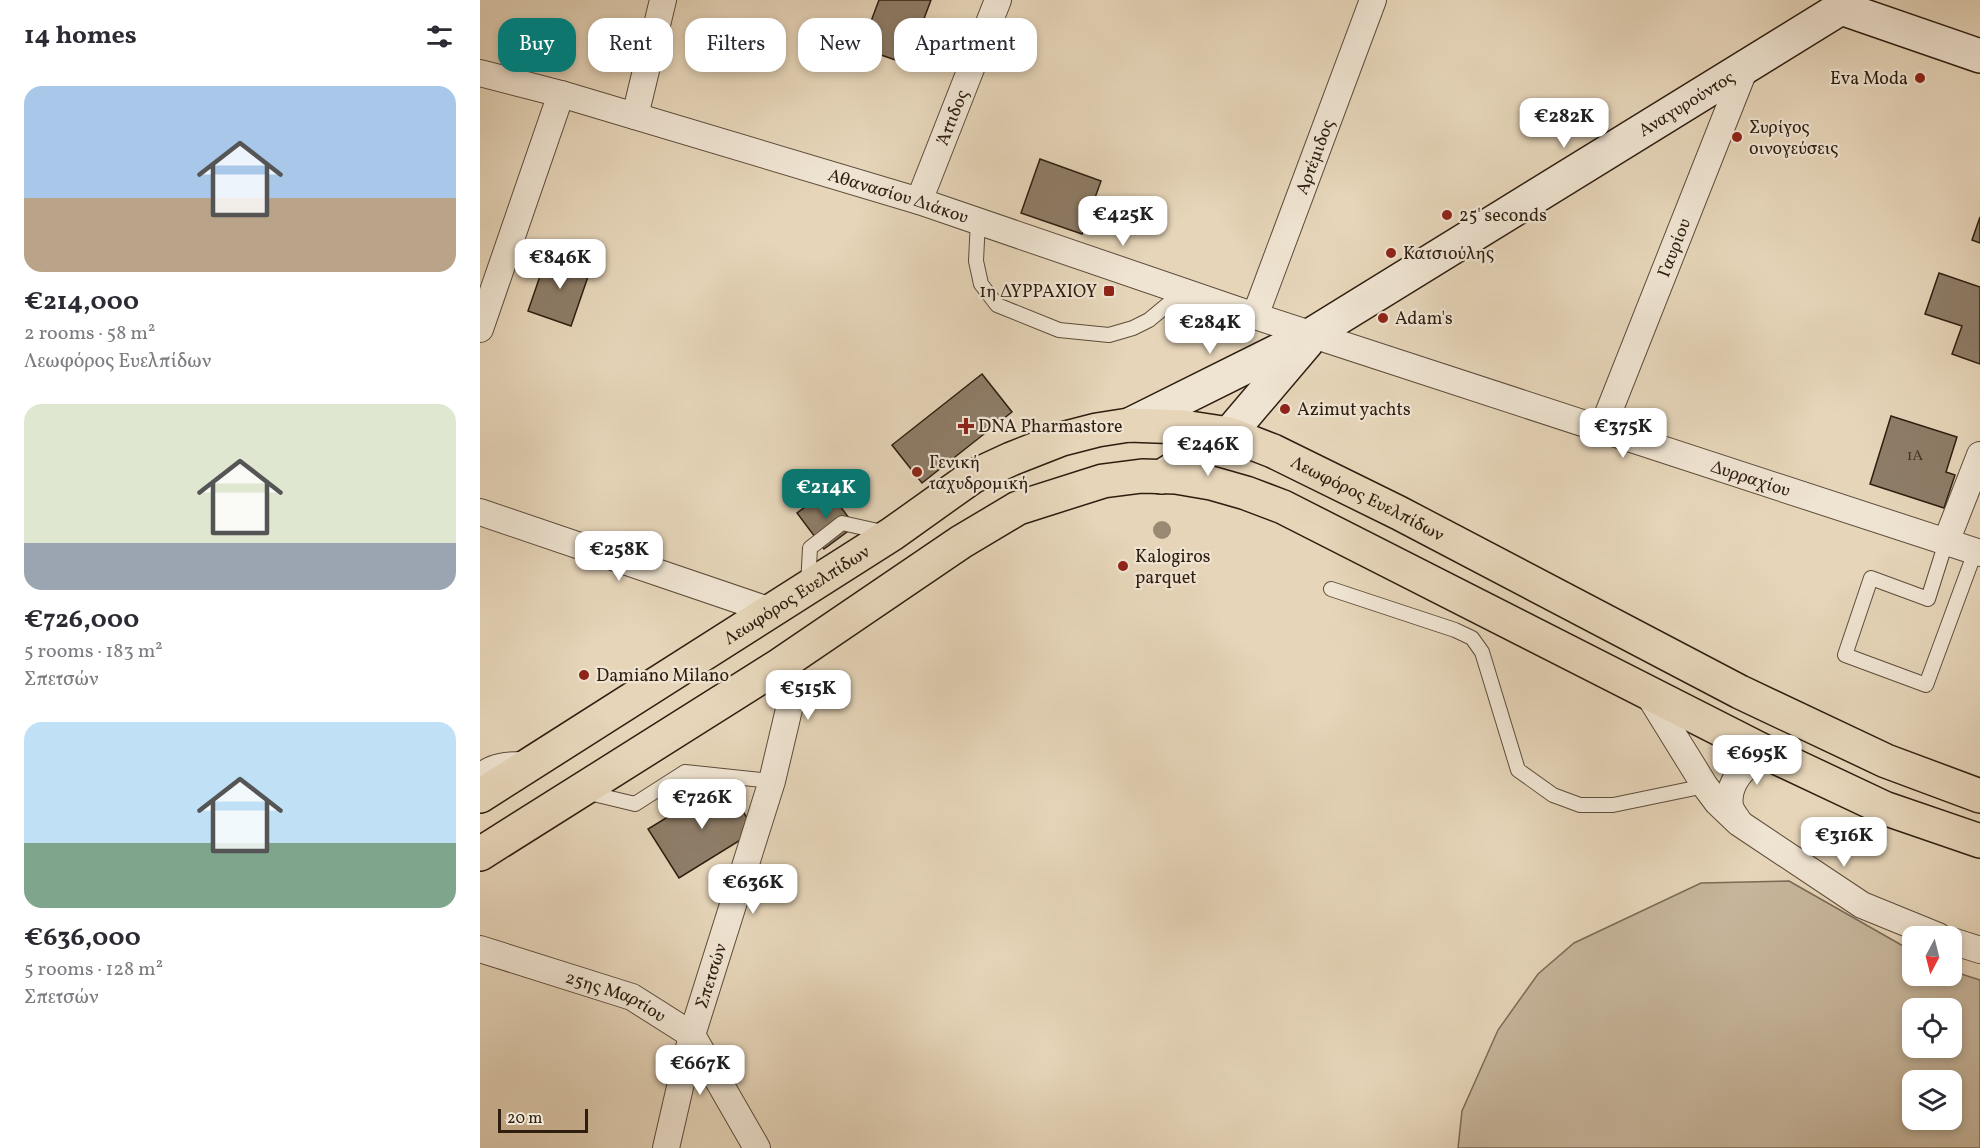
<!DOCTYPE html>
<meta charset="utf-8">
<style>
body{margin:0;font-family:Vollkorn,serif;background:#f7f7f7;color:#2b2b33;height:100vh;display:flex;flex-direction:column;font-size:22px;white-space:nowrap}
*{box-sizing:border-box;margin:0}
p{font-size:20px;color:#7c7c81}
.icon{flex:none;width:33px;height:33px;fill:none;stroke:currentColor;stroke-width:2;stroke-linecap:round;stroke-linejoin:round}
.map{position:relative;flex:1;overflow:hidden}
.panel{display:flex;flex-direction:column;background:#fff;width:480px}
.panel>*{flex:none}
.guide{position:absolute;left:18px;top:18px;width:570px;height:54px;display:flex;gap:12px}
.needle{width:39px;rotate:187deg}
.tools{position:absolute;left:1422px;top:926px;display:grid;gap:12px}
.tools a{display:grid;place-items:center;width:60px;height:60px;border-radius:12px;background:#fff;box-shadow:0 3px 9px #0003;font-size:30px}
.scale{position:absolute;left:18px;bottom:15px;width:90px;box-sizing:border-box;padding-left:6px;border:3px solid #2f1e10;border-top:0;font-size:16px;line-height:21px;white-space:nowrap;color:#2f1e10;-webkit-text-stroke:4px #efe4d2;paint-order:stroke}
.price{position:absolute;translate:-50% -51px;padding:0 14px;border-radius:12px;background:#fff;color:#222;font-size:20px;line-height:39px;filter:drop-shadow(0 2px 3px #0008)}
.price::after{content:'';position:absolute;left:50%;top:36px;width:18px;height:14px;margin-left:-9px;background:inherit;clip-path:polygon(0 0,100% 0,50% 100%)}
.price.selected{background:#0f766e;color:#fff}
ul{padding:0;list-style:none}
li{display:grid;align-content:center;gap:12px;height:318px;padding:0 24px}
li span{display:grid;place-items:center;height:186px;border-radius:18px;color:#555}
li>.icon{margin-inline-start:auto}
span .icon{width:108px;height:108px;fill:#fffc;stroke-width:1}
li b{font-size:26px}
h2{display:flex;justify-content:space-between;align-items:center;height:72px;padding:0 24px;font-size:26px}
.chip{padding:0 21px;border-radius:18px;background:#fff;box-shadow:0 3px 9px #0003;font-size:21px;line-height:54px}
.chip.selected{background:#0f766e;color:#fff}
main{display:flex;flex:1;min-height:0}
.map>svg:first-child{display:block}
.green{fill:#c7b69c;stroke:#7b6a56;stroke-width:1.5;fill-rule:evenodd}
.building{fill:#8e7d68;stroke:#2f1e10;stroke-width:1.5}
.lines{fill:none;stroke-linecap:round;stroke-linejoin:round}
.service-casing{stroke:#5d4c3a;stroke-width:16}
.minor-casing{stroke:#5d4c3a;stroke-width:28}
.secondary-casing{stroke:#2f1e10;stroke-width:36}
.primary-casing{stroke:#2f1e10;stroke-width:36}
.service{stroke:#efe4d2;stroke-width:14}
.minor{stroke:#efe4d2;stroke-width:26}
.secondary{stroke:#efe4d2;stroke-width:33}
.primary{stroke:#e6d5b9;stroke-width:33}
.tree{fill:#9b8a73}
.poi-dot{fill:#8f2418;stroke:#efe4d2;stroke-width:2}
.labels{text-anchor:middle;stroke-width:4.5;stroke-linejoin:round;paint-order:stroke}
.number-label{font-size:15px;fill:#473626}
.poi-label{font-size:18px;fill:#2f1e10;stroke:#efe4d2;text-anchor:start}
.street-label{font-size:18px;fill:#2f1e10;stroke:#efe4d2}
</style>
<main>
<section class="panel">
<h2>14 homes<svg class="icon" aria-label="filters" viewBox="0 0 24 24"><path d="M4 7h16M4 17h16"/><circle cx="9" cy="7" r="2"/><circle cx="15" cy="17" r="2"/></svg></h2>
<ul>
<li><span style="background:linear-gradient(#a9c7e8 60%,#b9a48a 0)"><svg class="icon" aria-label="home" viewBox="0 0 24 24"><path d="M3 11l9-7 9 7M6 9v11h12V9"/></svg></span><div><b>€214,000</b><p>2 rooms · 58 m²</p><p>Λεωφόρος Ευελπίδων</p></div></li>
<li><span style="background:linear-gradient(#dfe7d0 75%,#9aa5b1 0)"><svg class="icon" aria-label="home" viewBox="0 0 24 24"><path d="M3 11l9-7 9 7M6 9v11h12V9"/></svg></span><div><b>€726,000</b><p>5 rooms · 183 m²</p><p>Σπετσών</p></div></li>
<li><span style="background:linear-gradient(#bfe0f5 65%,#7fa58c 0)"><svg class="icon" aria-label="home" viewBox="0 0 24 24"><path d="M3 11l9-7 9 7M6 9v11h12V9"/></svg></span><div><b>€636,000</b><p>5 rooms · 128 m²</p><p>Σπετσών</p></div></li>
</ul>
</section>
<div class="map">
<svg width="1500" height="1148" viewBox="0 0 1500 1148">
<rect width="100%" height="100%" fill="#e6d5b9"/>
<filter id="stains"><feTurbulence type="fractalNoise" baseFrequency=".00333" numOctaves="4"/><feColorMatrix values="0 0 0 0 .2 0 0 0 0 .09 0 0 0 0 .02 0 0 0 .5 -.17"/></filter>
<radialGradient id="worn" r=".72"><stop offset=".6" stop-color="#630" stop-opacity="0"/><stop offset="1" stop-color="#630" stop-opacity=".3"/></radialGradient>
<path class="green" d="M1309 881 1432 951V975H1472V971L1500 980V1148H978L982 1111 1018 1030 1058 974 1094 943 1221 883ZM1432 1008H1472V1047H1432ZM1432 1080H1472V1119H1432Z"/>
<path class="building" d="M399 0H451L427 64 381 48Z
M560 159 621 181 602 234 541 213Z
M1500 217V243L1492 240Z
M68 253 111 268 91 326 48 311Z
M1459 273 1500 287V364L1472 354 1482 326 1445 314Z
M502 374 532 412 442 483 412 445Z
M1411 416 1477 437 1466 472 1475 475 1464 508 1390 484Z
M348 490 375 526 344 549 317 513Z
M245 782 275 831 199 878 168 829Z"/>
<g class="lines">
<g class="service-casing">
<path id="service" d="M498 220 496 261 501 284 517 305 579 330 629 335 653 328 669 320 704 291
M1466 542 1448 599 1391 578 1365 655 1446 685 1495 552
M328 586 330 548 362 523 407 533
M851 589 975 630 992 638 1002 652 1038 770 1073 795 1100 805H1133L1225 786
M0 770C11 760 28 759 43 759
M105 792 155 804 205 772 292 781"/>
</g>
<g class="minor-casing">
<g id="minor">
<path id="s1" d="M0 73 81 94 439 201 775 316 1500 553"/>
<path d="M155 116 183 0"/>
<path id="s2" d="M439 201 518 0"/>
<path id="s3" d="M775 316 893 0"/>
<path d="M0 329 81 94"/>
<path id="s4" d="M1122 429 1265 68"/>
<path d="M0 512 291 611"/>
<path d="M1466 542 1500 455"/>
<path d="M1168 694 1225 786 1237 802 1259 823 1382 905 1458 936"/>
<path d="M1259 822C1256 817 1251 811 1250 806 1246 782 1267 765 1283 751"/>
<path d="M1472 941 1500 950"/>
<path id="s5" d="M0 949 152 997 212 1035 277 1148"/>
<path id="s6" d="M186 1148 212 1035 292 781 310 705 309 686 300 665"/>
</g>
</g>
<g class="secondary-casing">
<g id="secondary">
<path d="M1361 8 1500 56"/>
<path id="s7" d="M649 425 834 333 1361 8"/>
<path d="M681 477 749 434 827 342"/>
</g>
</g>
<g class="primary-casing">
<g id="primary">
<path id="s8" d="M0 796 412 534 492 477 531 459 582 439 617 430 649 425 703 427 749 434 793 451 919 513 1260 692 1406 761 1500 796"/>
<path d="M0 854 300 665 481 542 538 508 623 481 662 476 696 477 731 483 766 493 803 507 1283 751 1404 808 1500 841"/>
</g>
</g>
<use href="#service" class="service"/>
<use href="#minor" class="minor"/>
<use href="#secondary" class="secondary"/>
<use href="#primary" class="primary"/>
</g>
<circle class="tree" cx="682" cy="530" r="9"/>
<g class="poi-dot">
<circle cx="1440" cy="78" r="6"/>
<circle cx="1257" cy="137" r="6"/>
<circle cx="967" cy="215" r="6"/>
<circle cx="911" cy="253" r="6"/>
<rect x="623" y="285" width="12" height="12" rx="3"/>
<circle cx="903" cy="318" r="6"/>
<circle cx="805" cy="409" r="6"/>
<path d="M483 417h6v6h6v6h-6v6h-6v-6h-6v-6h6z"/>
<circle cx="437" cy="472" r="6"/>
<circle cx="643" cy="566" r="6"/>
<circle cx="104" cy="675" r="6"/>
</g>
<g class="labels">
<g class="number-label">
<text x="1435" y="460">1Α</text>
</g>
<g class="poi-label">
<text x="1428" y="84" text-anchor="end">Eva Moda</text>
<text x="1269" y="133">Συρίγος<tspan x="1269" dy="21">οινογεύσεις</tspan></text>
<text x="979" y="221">25' seconds</text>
<text x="923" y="259">Κατσιούλης</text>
<text x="617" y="297" text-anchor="end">1η ΔΥΡΡΑΧΙΟΥ</text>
<text x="915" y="324">Adam's</text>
<text x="817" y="415">Azimut yachts</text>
<text x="498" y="432">DNA Pharmastore</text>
<text x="449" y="468">Γενική<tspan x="449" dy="21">ταχυδρομική</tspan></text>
<text x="655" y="562">Kalogiros<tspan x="655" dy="21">parquet</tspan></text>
<text x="116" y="681">Damiano Milano</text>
</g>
<g class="street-label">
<text dy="6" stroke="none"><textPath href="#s7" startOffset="644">Αναγυρούντος</textPath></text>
<text dy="6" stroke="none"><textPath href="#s2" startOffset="90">Άττιδος</textPath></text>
<text dy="6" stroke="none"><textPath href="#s3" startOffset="170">Αρτέμιδος</textPath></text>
<text dy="6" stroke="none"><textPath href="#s1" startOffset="436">Αθανασίου Διάκου</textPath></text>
<text dy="6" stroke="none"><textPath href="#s4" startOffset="195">Γαυρίου</textPath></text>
<text dy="6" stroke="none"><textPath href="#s1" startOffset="1334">Δυρραχίου</textPath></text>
<text dy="6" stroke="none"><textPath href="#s8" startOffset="1006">Λεωφόρος Ευελπίδων</textPath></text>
<text dy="6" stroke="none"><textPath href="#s8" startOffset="375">Λεωφόρος Ευελπίδων</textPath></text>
<text dy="6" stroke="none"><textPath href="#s6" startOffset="178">Σπετσών</textPath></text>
<text dy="6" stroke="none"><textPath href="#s5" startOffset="144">25ης Μαρτίου</textPath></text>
</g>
</g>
<rect width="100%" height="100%" filter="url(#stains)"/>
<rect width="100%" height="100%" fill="url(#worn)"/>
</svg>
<div class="tools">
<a><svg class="needle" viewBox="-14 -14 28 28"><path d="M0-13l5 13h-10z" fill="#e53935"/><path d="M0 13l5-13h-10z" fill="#7c7c81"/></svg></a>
<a><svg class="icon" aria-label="locate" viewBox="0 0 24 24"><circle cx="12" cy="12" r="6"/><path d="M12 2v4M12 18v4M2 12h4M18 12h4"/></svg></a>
<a><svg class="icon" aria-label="layers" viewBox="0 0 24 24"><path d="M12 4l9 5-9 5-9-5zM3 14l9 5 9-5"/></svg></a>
</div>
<div class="scale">20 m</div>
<b class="price" style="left:1084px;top:149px">€282K</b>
<b class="price" style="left:643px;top:247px">€425K</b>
<b class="price" style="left:80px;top:290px">€846K</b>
<b class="price" style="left:730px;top:355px">€284K</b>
<b class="price" style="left:1143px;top:459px">€375K</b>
<b class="price" style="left:728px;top:477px">€246K</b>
<b class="price selected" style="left:346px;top:520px">€214K</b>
<b class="price" style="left:139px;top:582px">€258K</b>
<b class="price" style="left:328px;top:721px">€515K</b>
<b class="price" style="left:1277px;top:786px">€695K</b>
<b class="price" style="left:222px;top:830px">€726K</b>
<b class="price" style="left:1364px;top:868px">€316K</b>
<b class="price" style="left:273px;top:915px">€636K</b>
<b class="price" style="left:220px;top:1096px">€667K</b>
<div class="guide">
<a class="chip selected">Buy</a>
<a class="chip">Rent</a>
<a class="chip">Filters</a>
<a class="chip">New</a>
<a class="chip">Apartment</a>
</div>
</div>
</main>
